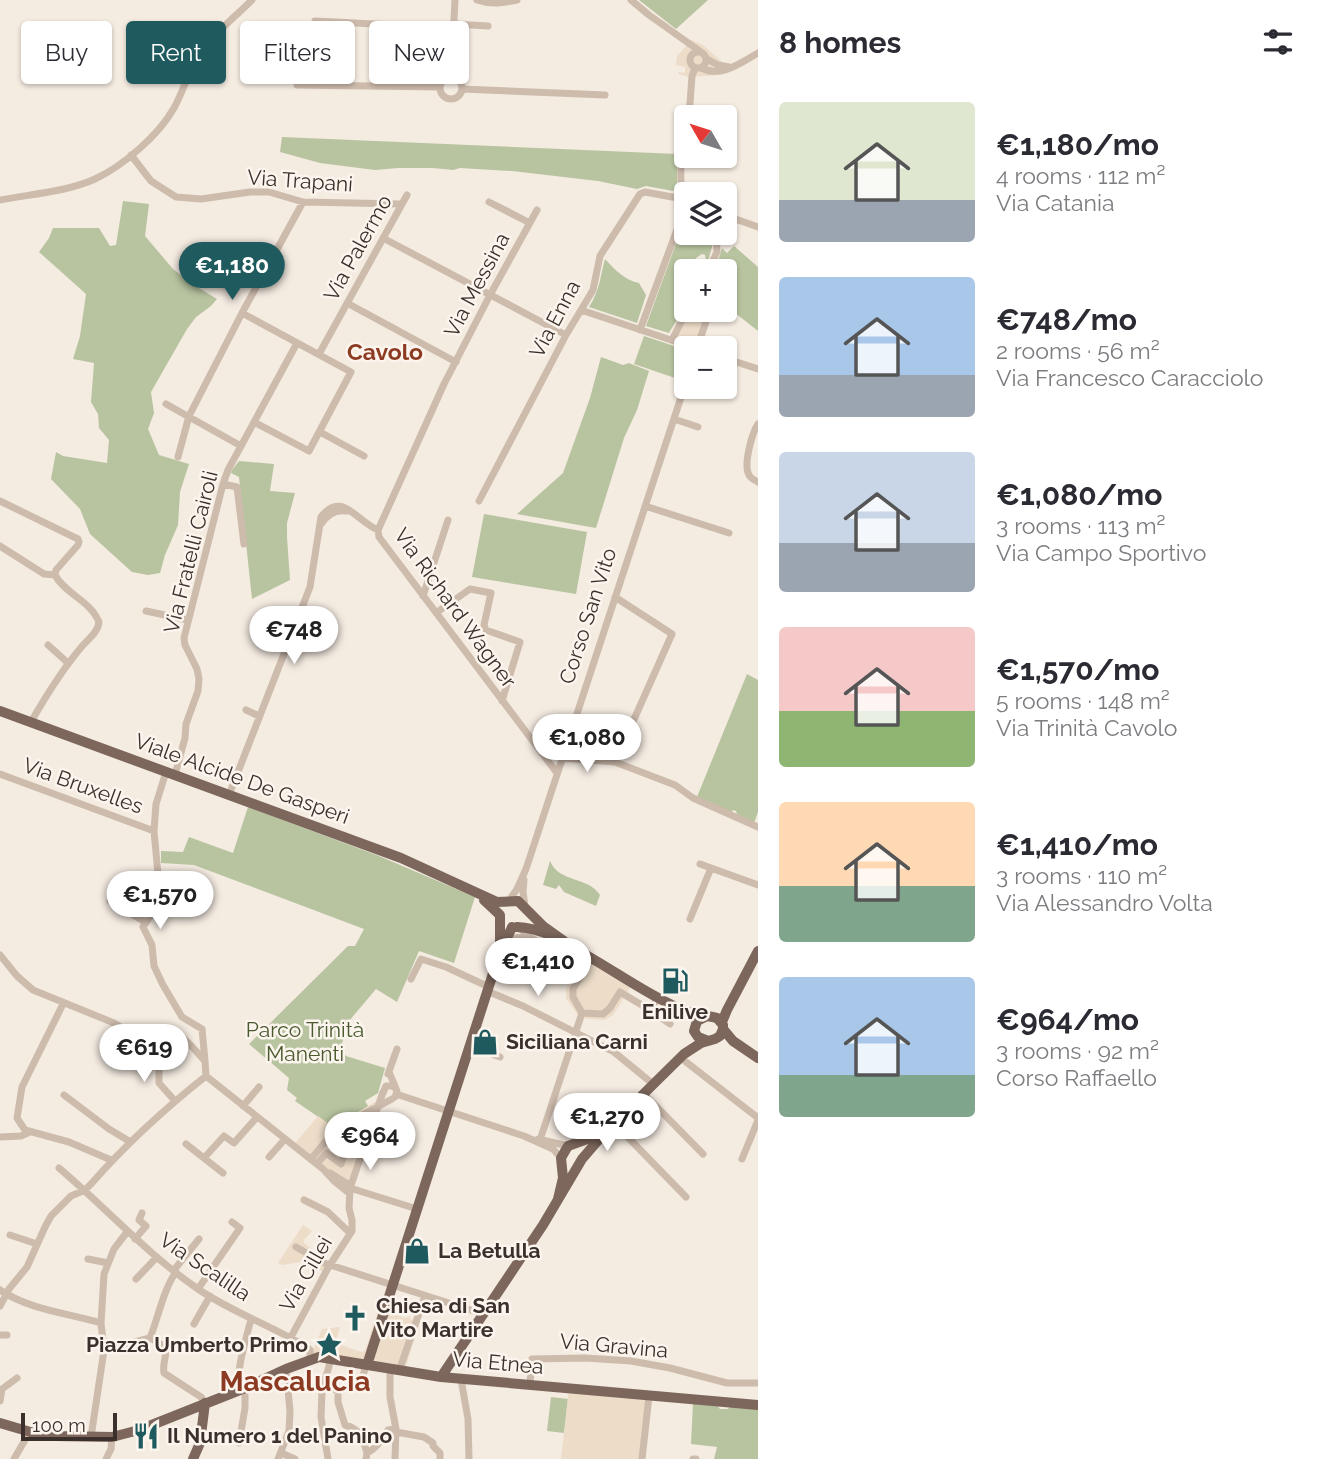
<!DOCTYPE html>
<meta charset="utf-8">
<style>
body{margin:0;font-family:Raleway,sans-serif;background:#f7f7f7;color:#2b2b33;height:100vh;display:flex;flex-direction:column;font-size:26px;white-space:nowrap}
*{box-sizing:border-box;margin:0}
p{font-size:23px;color:#7c7c81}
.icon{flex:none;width:38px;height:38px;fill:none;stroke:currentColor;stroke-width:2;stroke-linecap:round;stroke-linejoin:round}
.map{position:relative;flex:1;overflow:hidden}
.panel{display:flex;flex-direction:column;background:#fff;width:560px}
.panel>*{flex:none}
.hud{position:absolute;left:21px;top:21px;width:632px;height:63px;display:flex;gap:14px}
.needle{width:46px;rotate:309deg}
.tools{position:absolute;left:674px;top:105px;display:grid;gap:14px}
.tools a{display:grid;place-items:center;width:63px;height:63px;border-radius:7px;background:#fff;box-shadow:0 2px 5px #0004;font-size:35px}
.scale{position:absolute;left:21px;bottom:18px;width:96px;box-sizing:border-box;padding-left:7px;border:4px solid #3b302b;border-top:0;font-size:19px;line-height:24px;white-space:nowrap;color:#3b302b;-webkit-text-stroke:5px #fbf5ee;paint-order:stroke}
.price{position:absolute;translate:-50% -60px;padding:0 16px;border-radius:24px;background:#fff;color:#222;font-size:23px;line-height:46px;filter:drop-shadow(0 2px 4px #0008)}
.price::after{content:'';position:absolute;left:50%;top:42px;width:21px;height:16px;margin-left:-10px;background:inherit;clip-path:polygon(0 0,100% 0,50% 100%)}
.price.current{background:#1f5a5e;color:#fff}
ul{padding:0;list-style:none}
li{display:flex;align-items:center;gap:21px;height:175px;padding:0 21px}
li span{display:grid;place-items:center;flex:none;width:196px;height:140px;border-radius:7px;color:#555}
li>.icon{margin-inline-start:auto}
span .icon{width:84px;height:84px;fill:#fffc;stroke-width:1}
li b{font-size:30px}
h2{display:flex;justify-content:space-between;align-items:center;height:84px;padding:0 21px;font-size:30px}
.pill{padding:0 24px;border-radius:7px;background:#fff;box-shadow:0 2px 5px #0004;font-size:24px;line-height:63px}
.pill.current{background:#1f5a5e;color:#fff}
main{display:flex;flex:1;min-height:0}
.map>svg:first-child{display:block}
.green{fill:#b8c4a0}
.plaza{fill:#ecdcc8}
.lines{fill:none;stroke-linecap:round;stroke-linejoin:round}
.minor{stroke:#cdbbac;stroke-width:7}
.major{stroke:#7d675c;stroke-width:10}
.labels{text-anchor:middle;stroke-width:5;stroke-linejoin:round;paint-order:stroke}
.street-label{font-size:21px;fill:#3b302b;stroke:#fbf5ee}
.poi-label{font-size:21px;font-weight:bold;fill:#3b302b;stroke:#fbf5ee;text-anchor:start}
.park-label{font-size:21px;fill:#4a5a2e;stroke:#fbf5ee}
.neighbourhood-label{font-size:23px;font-weight:bold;fill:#8c3b22;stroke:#fbf5ee}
.district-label{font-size:28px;font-weight:bold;fill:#8c3b22;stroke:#fbf5ee}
</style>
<main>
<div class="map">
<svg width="758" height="1459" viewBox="0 0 758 1459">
<rect width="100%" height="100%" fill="#f4ebe1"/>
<path class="green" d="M639 0H708L676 29Z
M282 137 677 154V186L673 191 646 186 637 189 598 181 512 171 460 168 453 170 433 168H398L375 170 320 163 280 152Z
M123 201 149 204 145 236 173 269 194 285 217 299 211 306 196 317 187 329 151 392 154 413 148 429 159 455 189 464 180 492 178 525 165 555 160 573 148 575 132 572 90 534 80 509 51 479 56 452 63 456 107 463 109 440 99 428 98 414 91 402 94 363 73 359 80 336 86 294 39 252 49 238 53 228H99L110 246 116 245Z
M686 216V233H711L712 247 708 261 706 260 705 255 702 254C676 270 692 282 685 303 682 313 674 324 669 333L646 326Z
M734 246 758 267V331L725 305 724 271H713L719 258 722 248 727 253Z
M605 259C614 269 626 281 639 283L646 295 637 323 589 307C600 290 600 277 605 259Z
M644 336 686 350 675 378 634 364Z
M601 357 623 365 629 363 649 371 637 410 624 438 596 528 517 514 563 473 590 398Z
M239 461 274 464 270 491 295 493 287 523V537L290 580 252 599 239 477 231 473 232 470Z
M484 514 587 532 576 594 472 577Z
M747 674 758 680V812L754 823 737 814 736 811 733 810 732 812 697 797Z
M248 807 379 856 475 897 454 963 419 951 397 1002 376 989 349 1021C349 1036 336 1040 346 1056L385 1068 378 1093 365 1101 368 1106 333 1127 295 1101 297 1098 287 1090 289 1078 249 1044 348 946H355L364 929 194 865 161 863V851L183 852 189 837 233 853Z
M550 861C559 883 588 876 600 895L596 906 564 892 559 885 556 889 543 885Z
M551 1397 568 1399 564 1433 547 1431Z
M693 1403 717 1405 720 1409H728L730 1406 758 1408V1459H714L717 1447 691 1444Z"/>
<path class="plaza" d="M692 40 703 45 722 62 719 75 688 77 678 74 679 72 685 73V67L676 65 677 56Z
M687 310H710L697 348 672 340Z
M587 955 633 983 613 1015 605 1020 580 1018 566 998V988Z
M380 1099 350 1188 293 1146 318 1116 333 1127Z
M303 1225 312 1231 304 1240V1243L331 1264 325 1273 306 1261 282 1265 278 1263Z
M380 1305 390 1312 395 1313 397 1312 400 1316 405 1318 409 1316H410V1319L420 1322 404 1372 310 1360V1350L314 1348 322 1329 340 1327 335 1343 361 1352 365 1351Z
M569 1389 649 1396 642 1459H561Z"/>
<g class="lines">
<path class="minor" d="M477 0C491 5 503 3 517 0
M631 0 649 15 701 52
M315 21 454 28
M454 24 488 26
M690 60a8 8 0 1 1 16 0a8 8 0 1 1-16 0Z
M707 59 718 65 729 67
M701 68C722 78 740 63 758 53
M451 77 455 0
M440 88a11 11 0 1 1 22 0a11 11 0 1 1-22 0Z
M297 85 440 87
M462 89 605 95
M689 117 692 76 695 68
M131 155 151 181 176 197 201 199 250 192H269L303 202 401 204
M0 200C31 194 66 192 95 179 123 166 159 135 174 108 184 90 188 71 200 54 213 34 235 17 252 0
M489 202 530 223
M537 210 490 295 444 384 378 530 379 537 557 773
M724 215 758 227
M383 238 566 335
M708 271 717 252 716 233
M347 303 456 362
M581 310 695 348
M242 313 351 372 309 451 254 422
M640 330 682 216C685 201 681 197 681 183 680 165 682 149 686 132
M672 340 687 310
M697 348 710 310
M319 354 407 195
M724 358 758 369
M166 404 241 446
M674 419 698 427
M758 424C752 433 743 465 749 475 751 479 755 480 758 482
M320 432 364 456
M178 457 189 416 242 313 303 202
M223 484 237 487 244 544
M0 501 78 539 79 542 78 545 56 570 55 575C65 594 90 600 99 622 98 631 91 637 84 644 63 668 47 694 31 722
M479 501 566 335 593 290 600 256 640 194 645 192 683 199
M645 506 729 533
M321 524C327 515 335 509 346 511
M0 546 44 574 55 575
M423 596 448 520
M615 597 672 634 615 762
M146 611 188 620
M436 613 470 589 491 593 484 625 486 630 520 642 502 701
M48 645 68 663
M246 710 259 716
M562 758 615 762 675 785 693 798 758 827
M166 772 156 804 154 831 160 896 155 909 143 927 152 945 154 966 163 985 182 1017 202 1029
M0 774 154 831
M175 775 185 738 186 724 198 691 199 679 197 669 185 645 184 638 223 484 228 470 297 343
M229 795 310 587 321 517C342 490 356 521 378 530
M700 864 758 885
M524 880 523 892 525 906
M110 901 145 922
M508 902 517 889 526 869 686 382
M690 919 711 868
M519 927 528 936 585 970
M505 943 515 938 528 936
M0 955 17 976 33 990 114 1023 152 1046 159 1063V1083L175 1101
M411 979 421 959 446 967 489 987
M487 991 523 1006 614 1052 653 1084
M63 1004 22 1087 17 1118 25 1130 69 1142 111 1160
M650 1010 670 1024
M582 1013 603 1014 610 1008 620 992 650 1010 658 998
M202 1029 205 1061
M152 1046 156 1031C178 1026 191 1046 205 1061L206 1076
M470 1046 500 1057
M681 1058 758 1118
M389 1072 397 1091 395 1097
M388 1074 397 1049
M206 1076 323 1169 334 1181 349 1193
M383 1092 350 1188 417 1209
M383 1093 386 1086H393L395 1088
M396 1094 524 1136 553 1149 561 1158
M644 1094 703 1154
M64 1095 109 1129 129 1141
M243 1106 259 1087
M614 1123 686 1197
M0 1137 21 1136 30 1132
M538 1139 568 1146
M539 1143 582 1013 573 997V989L592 958
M186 1144 223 1173
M269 1157 285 1139
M204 1158 224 1136 234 1143 257 1117
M311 1159 336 1129 392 1099
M742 1159 758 1120
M317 1164 326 1153 341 1164 357 1119
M59 1168C106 1208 147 1254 198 1289 233 1313 273 1326 308 1348L310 1350V1360
M330 1173 351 1186
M304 1200 328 1212 350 1233
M10 1235 37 1244
M135 1239 146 1226 139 1220 142 1213
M296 1247 324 1263 483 1314
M88 1259 108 1263
M174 1270 199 1239
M136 1279 157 1257
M198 1289 240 1228 232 1222
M0 1290C30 1310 67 1313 101 1323
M0 1306 9 1289 27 1267 45 1227 51 1216 71 1196 85 1190 91 1184C127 1143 163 1110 206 1076
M194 1324 210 1296
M0 1335H7
M291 1337 328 1268 352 1231V1220L349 1208 350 1190
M150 1338C158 1318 164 1288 176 1272
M104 1350 150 1338 166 1347C167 1356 162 1364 164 1373L201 1397 205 1403
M390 1370V1397L396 1429 395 1459
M399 1371 425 1296
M461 1379 468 1419 469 1459
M361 1383 366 1365
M324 1384 338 1391V1402L345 1425C360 1429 363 1438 367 1453
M530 1384 532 1359 585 1358 631 1361 670 1368 727 1383H758
M238 1391C237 1367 245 1343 251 1319
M0 1401 2 1389 17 1378
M396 1432 424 1437 433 1443V1446L440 1453V1459
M91 1437 104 1350 101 1323 104 1274 114 1249 127 1232
M239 1443 245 1408V1388
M281 1453 295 1459
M14 1459 29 1433
M106 1459 111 1449 112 1437
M278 1459 289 1431 290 1411 286 1369
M328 1459 321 1417 322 1391 331 1359
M366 1459 367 1453C377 1448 382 1439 388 1430L396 1429
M642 1459 649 1396
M693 1459H696"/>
<path class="major" d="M0 711 401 858 497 902 518 901 543 926 564 941
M484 900 500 915V944
M517 927C543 928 564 942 586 955 616 972 645 993 676 1007 689 1014 703 1015 717 1018L723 1025V1029L720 1036 715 1039 701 1043 684 1054 614 1123 601 1134 568 1146 561 1158 563 1178 558 1199
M705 1017 697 1021 694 1031 698 1037 708 1041
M722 1022 727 1010 758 951
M723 1029 733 1041 758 1058
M367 1365 498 958 512 927
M441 1377 543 1225 582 1159 601 1137
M0 1423 34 1433 56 1436 112 1437 139 1430 245 1388 286 1369 319 1357 441 1377 758 1405
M193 1459 200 1443 205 1403"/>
</g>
<defs>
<g id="fuel-bare" transform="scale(2.1)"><path d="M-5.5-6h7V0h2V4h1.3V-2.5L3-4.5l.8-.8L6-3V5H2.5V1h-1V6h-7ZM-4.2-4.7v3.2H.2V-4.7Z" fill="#1f5a5e" stroke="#fbf5ee" stroke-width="2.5" paint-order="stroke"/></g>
<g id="shop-bare" transform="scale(2.1)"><path d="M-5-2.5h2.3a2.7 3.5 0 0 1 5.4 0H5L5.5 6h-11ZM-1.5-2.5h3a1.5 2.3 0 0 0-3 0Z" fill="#1f5a5e" stroke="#fbf5ee" stroke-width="2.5" paint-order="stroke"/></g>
<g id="church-bare" transform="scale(2.1)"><path d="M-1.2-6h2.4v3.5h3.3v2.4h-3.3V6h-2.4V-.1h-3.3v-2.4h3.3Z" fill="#1f5a5e" stroke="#fbf5ee" stroke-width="2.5" paint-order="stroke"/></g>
<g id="sight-bare" transform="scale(2.1)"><path d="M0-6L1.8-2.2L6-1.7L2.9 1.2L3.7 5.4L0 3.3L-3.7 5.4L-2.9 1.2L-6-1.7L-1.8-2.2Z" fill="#1f5a5e" stroke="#fbf5ee" stroke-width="2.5" paint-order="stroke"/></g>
<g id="restaurant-bare" transform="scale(2.1)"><path d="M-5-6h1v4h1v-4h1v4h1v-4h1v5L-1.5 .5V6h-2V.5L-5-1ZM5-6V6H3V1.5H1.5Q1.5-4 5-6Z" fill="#1f5a5e" stroke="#fbf5ee" stroke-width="2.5" paint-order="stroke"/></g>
</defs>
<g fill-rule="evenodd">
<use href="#fuel-bare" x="675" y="981"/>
<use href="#shop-bare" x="485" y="1042"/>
<use href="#shop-bare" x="417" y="1251"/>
<use href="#church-bare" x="355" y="1318"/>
<use href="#sight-bare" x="329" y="1345"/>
<use href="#restaurant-bare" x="146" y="1436"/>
</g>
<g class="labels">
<g class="street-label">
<text transform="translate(300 181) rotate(4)" y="7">Via Trapani</text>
<text transform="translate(358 248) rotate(-61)" y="7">Via Palermo</text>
<text transform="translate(477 285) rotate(-62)" y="7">Via Messina</text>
<text transform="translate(555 319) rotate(-62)" y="7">Via Enna</text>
<text transform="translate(191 552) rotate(-76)" y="7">Via Fratelli Cairoli</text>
<text transform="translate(455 608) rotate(54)" y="7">Via Richard Wagner</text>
<text transform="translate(588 616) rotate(-72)" y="7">Corso San Vito</text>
<text transform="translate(242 779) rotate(20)" y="7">Viale Alcide De Gasperi</text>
<text transform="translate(83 786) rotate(20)" y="7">Via Bruxelles</text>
<text transform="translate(205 1267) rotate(34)" y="7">Via Scalilla</text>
<text transform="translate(306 1274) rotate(-60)" y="7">Via Cillei</text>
<text transform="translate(614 1346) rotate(5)" y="7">Via Gravina</text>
<text transform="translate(498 1363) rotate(5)" y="7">Via Etnea</text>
</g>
<g class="poi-label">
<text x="675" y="1019" text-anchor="middle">Enilive</text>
<text x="506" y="1049">Siciliana Carni</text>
<text x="438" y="1258">La Betulla</text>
<text x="376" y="1313">Chiesa di San<tspan x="376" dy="24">Vito Martire</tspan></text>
<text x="308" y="1352" text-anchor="end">Piazza Umberto Primo</text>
<text x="167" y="1443">Il Numero 1 del Panino</text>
</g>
<g class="park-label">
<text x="305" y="1037">Parco Trinità<tspan x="305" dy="24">Manenti</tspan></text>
</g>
<g class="neighbourhood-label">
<text x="385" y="360">Cavolo</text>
</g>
<g class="district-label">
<text x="295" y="1391">Mascalucia</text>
</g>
</g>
</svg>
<div class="tools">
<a><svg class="needle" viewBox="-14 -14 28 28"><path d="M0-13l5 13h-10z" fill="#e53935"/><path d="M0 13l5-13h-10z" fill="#7c7c81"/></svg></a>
<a><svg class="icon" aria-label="layers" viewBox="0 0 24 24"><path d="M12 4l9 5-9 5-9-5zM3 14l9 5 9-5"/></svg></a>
<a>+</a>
<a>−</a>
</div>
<div class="scale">100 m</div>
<b class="price current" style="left:232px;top:302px">€1,180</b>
<b class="price" style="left:294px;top:666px">€748</b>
<b class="price" style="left:587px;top:774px">€1,080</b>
<b class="price" style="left:160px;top:931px">€1,570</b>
<b class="price" style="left:538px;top:998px">€1,410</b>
<b class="price" style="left:144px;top:1084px">€619</b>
<b class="price" style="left:607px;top:1153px">€1,270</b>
<b class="price" style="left:370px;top:1172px">€964</b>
<div class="hud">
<a class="pill">Buy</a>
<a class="pill current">Rent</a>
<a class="pill">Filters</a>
<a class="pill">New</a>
</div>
</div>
<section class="panel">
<h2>8 homes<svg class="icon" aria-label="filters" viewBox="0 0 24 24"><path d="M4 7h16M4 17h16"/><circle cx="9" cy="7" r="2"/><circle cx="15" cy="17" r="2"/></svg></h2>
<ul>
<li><span style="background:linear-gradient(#dfe7d0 70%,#9aa5b1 0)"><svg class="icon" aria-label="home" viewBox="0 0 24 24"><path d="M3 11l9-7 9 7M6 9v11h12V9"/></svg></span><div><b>€1,180/mo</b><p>4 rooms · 112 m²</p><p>Via Catania</p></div></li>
<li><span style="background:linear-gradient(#a9c7e8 70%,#9aa5b1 0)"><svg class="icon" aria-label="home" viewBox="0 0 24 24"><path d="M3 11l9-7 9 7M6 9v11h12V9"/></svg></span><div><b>€748/mo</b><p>2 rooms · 56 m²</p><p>Via Francesco Caracciolo</p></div></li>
<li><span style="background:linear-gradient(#c9d6e8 65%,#9aa5b1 0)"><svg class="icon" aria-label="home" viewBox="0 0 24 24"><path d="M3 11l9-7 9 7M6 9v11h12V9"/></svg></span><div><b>€1,080/mo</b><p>3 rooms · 113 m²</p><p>Via Campo Sportivo</p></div></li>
<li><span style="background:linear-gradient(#f6c9c9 60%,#8fb573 0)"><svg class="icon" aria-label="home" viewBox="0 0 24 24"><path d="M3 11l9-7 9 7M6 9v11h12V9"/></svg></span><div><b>€1,570/mo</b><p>5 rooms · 148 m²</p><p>Via Trinità Cavolo</p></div></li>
<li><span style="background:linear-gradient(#ffd9b3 60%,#7fa58c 0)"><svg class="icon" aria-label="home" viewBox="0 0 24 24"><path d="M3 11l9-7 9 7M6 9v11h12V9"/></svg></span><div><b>€1,410/mo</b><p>3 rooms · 110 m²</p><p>Via Alessandro Volta</p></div></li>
<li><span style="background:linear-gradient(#a9c7e8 70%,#7fa58c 0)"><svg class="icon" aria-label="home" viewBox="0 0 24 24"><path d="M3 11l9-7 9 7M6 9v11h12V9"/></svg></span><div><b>€964/mo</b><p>3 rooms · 92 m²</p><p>Corso Raffaello</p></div></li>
</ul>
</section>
</main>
